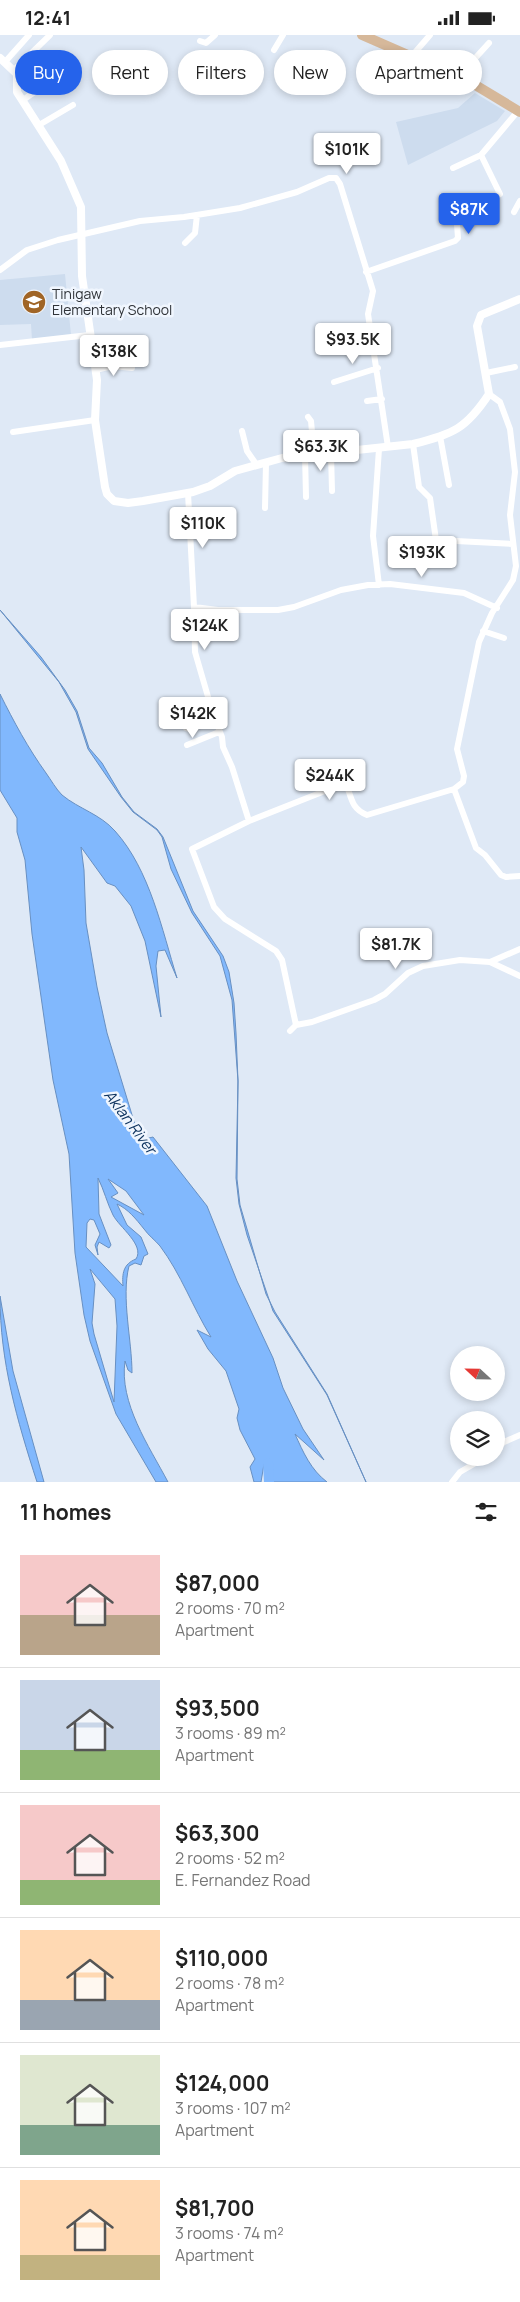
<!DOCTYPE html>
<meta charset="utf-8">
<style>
body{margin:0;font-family:Manrope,sans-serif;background:#f6f6f6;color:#222;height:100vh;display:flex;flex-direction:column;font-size:19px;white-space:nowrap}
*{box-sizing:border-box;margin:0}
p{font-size:16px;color:#767676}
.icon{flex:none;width:28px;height:28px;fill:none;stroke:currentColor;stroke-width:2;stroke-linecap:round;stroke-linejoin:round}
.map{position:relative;height:1447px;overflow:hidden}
.drawer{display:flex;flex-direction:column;background:#fff;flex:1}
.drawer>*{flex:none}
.hud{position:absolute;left:15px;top:15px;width:490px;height:45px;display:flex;gap:10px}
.needle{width:32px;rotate:292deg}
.fabs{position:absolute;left:450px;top:1311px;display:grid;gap:10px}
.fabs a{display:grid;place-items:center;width:55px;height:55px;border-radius:50%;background:#fff;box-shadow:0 2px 8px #0003;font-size:25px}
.price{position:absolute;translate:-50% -42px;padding:0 11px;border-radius:5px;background:#fff;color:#222;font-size:16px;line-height:32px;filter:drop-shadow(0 1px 2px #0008)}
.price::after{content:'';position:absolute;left:50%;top:30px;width:15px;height:11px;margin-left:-8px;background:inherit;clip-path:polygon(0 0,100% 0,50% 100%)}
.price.active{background:#2563eb;color:#fff}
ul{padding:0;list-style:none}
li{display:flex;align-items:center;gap:15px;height:125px;padding:0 20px}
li+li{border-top:1px solid #e0e0e0}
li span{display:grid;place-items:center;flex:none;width:140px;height:100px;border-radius:0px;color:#555}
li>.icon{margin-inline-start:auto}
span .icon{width:60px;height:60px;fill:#fffc;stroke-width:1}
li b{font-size:21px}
h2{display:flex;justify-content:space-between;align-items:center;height:60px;padding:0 20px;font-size:21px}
.chip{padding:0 18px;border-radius:22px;background:#fff;box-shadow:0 2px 8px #0003;font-size:18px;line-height:45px}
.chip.active{background:#2563eb;color:#fff}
.status{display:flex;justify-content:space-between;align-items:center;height:35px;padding:0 25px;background:#fff;direction:ltr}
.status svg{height:14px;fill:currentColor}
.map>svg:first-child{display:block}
.built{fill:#cddcee}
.water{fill:#81b8fd;stroke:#6890c2;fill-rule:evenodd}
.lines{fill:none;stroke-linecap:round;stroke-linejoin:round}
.river{stroke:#81b8fd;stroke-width:10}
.minor{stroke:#fff;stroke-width:6}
.tertiary{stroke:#fff;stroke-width:8}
.primary{stroke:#d6b89a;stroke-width:10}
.labels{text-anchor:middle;stroke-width:5;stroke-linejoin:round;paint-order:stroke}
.poi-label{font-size:14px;fill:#2f3338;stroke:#f0f6fe;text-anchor:start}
.water-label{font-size:15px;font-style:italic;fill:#113661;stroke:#f0f6fe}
</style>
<div class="status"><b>12:41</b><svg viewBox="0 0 49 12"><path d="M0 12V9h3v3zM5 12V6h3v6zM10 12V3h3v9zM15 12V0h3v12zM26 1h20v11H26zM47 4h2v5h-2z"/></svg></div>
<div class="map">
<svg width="520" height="1447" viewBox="0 0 520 1447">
<rect width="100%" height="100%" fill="#dfe9f6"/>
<path class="built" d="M475 58 505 76 497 86 408 130 396 87 458 73Z
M65 239 71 300 32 305 31 289 0 290V245Z"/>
<path class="water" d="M0 575 41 622 65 655 77 676 89 713 102 728 122 762 134 777 157 794 163 802 193 876 223 921 229 937 234 968 236 998 238 1046 237 1144 240 1170 266 1259 275 1277 327 1359 366 1447 327 1360 273 1276 247 1200 239 1169 236 1143 238 1046 232 965 220 921 192 878 171 834 162 802 157 795 133 777 121 762 88 714 76 677 59 647Z
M0 659C14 687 28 713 46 738 51 745 56 754 62 760 79 774 100 779 115 796 150 835 162 895 177 943L165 915 158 916 156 931 161 982 145 906 131 871 115 851 107 848 81 812 84 835 86 888 97 952 107 998 136 1093 145 1104 153 1102 207 1171 237 1246 273 1323 283 1353 303 1394 324 1425 295 1399C303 1417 311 1435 327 1447H271L264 1429 261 1447H254L250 1432 255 1424 240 1395 237 1383 239 1374 226 1336 208 1314 197 1295 211 1302C193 1273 181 1239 160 1211 155 1205 149 1201 144 1194 136 1184 128 1174 117 1169L127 1190 141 1202 148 1219 144 1221 141 1230 135 1228 129 1231C121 1263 132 1305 132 1338L128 1335 125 1326C119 1368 149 1411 168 1447H156L116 1379 90 1306 84 1280 75 1218 69 1119 53 1045 32 899 25 825 17 797V783L0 755ZM98 1143C104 1155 107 1168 113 1180 119 1192 145 1210 136 1224 123 1229 122 1239 123 1251L86 1212 87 1188 90 1184 94 1185 100 1199 95 1210 98 1220 97 1212 99 1207 109 1213 111 1210 99 1179ZM108 1144 126 1156 144 1180 111 1162 118 1158ZM90 1234 115 1264 117 1291 114 1367 94 1299 92 1288 95 1249Z
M0 1261 13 1336 44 1447H37C17 1385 0 1327 0 1261Z"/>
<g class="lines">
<path class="river" d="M268 1428 269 1447"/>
<path class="minor" d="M200 6 206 8 215 0
M274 15 283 0
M411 22 430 0
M5 27 29 0
M14 35 50 0
M458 42 489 8
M23 65 58 41
M39 90 73 70
M453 133 481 120 518 76
M514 177 520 166
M185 208 195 198 197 180
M0 235 27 215 58 205 140 186 184 182 240 173 297 157 329 143H336L340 149 373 256 368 279 388 412
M366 237 455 206 458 203 457 189 461 178 500 159 481 120
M0 310 89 300
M95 335 113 331 132 333
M486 338 515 332
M334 347 378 333
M367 366 382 364
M308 382 311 386 314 418
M242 396 247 416 256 429
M13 397 95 385
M440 401 449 450
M413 409 419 452 430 463 436 505
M379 414 373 501 379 550
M331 418 332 456
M305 419 306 462
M188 458 194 572
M265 473 266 428
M456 506 513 509
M483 596 504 603
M172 681 179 680 184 684 186 693 189 694 214 685
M187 710 219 697
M454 754 476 813 485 820 501 840 506 842 520 841
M249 786 232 732 223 712 222 702 213 679 195 617 194 572 218 575H278L294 572 341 555 368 550 390 549 464 558 497 573
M490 927 520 941
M296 990 282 925 276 916 225 884 214 872 192 814 249 786 340 750 348 754C352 767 354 775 367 780L454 754 463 747 464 741 457 714 479 607 492 578 513 545 516 531 510 480 515 437 510 394 500 367 489 359
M290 996 296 990 312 987 374 965 385 959 408 938 423 931 460 925 490 927 520 914
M496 1414 504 1407 520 1400
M452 1447 460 1437 486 1422"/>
<path class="tertiary" d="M0 23 17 39V57L61 126 81 172 82 241 97 345 95 385 105 452 107 459 114 466 128 468 143 466 193 457 210 451 235 436 282 423 413 409C453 399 466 394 489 359L477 291 481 280 520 264"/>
<path class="primary" d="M362 0 472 48 520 77"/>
</g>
<defs>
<g id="school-disc" transform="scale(1.25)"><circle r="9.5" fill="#a06526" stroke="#f0f6fe"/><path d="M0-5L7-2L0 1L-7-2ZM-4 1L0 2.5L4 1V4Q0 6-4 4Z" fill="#fff"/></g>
</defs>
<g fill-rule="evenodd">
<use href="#school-disc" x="34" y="267"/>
</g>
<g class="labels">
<g class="poi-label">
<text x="52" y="264">Tinigaw<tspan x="52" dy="16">Elementary School</tspan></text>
</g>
<g class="water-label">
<text transform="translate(130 1087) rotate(53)" y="5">Aklan River</text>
</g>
</g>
</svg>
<div class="fabs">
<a><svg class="needle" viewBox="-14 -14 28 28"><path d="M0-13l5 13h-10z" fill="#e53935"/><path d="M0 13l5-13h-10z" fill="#767676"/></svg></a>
<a><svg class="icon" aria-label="layers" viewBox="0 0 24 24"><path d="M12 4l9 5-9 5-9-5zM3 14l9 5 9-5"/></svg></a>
</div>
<b class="price" style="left:347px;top:140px">$101K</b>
<b class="price active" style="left:469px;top:200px">$87K</b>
<b class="price" style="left:353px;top:330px">$93.5K</b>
<b class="price" style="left:114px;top:342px">$138K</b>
<b class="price" style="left:321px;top:437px">$63.3K</b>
<b class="price" style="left:203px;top:514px">$110K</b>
<b class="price" style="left:422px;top:543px">$193K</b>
<b class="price" style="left:205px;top:616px">$124K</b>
<b class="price" style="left:193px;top:704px">$142K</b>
<b class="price" style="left:330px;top:766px">$244K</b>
<b class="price" style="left:396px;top:935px">$81.7K</b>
<div class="hud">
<a class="chip active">Buy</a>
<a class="chip">Rent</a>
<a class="chip">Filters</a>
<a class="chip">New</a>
<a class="chip">Apartment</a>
</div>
</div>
<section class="drawer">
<h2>11 homes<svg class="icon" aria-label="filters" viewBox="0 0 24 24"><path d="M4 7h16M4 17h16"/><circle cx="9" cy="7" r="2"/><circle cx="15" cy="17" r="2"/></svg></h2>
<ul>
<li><span style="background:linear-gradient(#f6c9c9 60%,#b9a48a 0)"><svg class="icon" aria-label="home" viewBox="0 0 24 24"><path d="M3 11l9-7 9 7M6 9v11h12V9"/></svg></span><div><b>$87,000</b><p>2 rooms · 70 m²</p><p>Apartment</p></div></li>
<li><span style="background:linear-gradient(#c9d6e8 70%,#8fb573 0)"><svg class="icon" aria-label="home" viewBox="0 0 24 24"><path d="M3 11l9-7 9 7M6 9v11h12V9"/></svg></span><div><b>$93,500</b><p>3 rooms · 89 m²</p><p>Apartment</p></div></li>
<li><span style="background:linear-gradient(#f6c9c9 75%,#8fb573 0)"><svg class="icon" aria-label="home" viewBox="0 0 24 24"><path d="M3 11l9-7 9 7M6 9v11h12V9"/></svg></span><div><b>$63,300</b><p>2 rooms · 52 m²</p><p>E. Fernandez Road</p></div></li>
<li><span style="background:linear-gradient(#ffd9b3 70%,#9aa5b1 0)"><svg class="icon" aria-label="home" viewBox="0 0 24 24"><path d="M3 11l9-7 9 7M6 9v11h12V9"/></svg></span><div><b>$110,000</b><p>2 rooms · 78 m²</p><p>Apartment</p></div></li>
<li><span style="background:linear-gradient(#dfe7d0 70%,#7fa58c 0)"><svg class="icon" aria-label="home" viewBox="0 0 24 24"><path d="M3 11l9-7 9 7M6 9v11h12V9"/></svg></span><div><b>$124,000</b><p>3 rooms · 107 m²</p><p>Apartment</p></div></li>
<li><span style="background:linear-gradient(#ffd9b3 75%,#c2b280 0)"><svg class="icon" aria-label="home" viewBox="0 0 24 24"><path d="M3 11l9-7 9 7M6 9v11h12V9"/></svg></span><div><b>$81,700</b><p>3 rooms · 74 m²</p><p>Apartment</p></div></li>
</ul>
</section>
